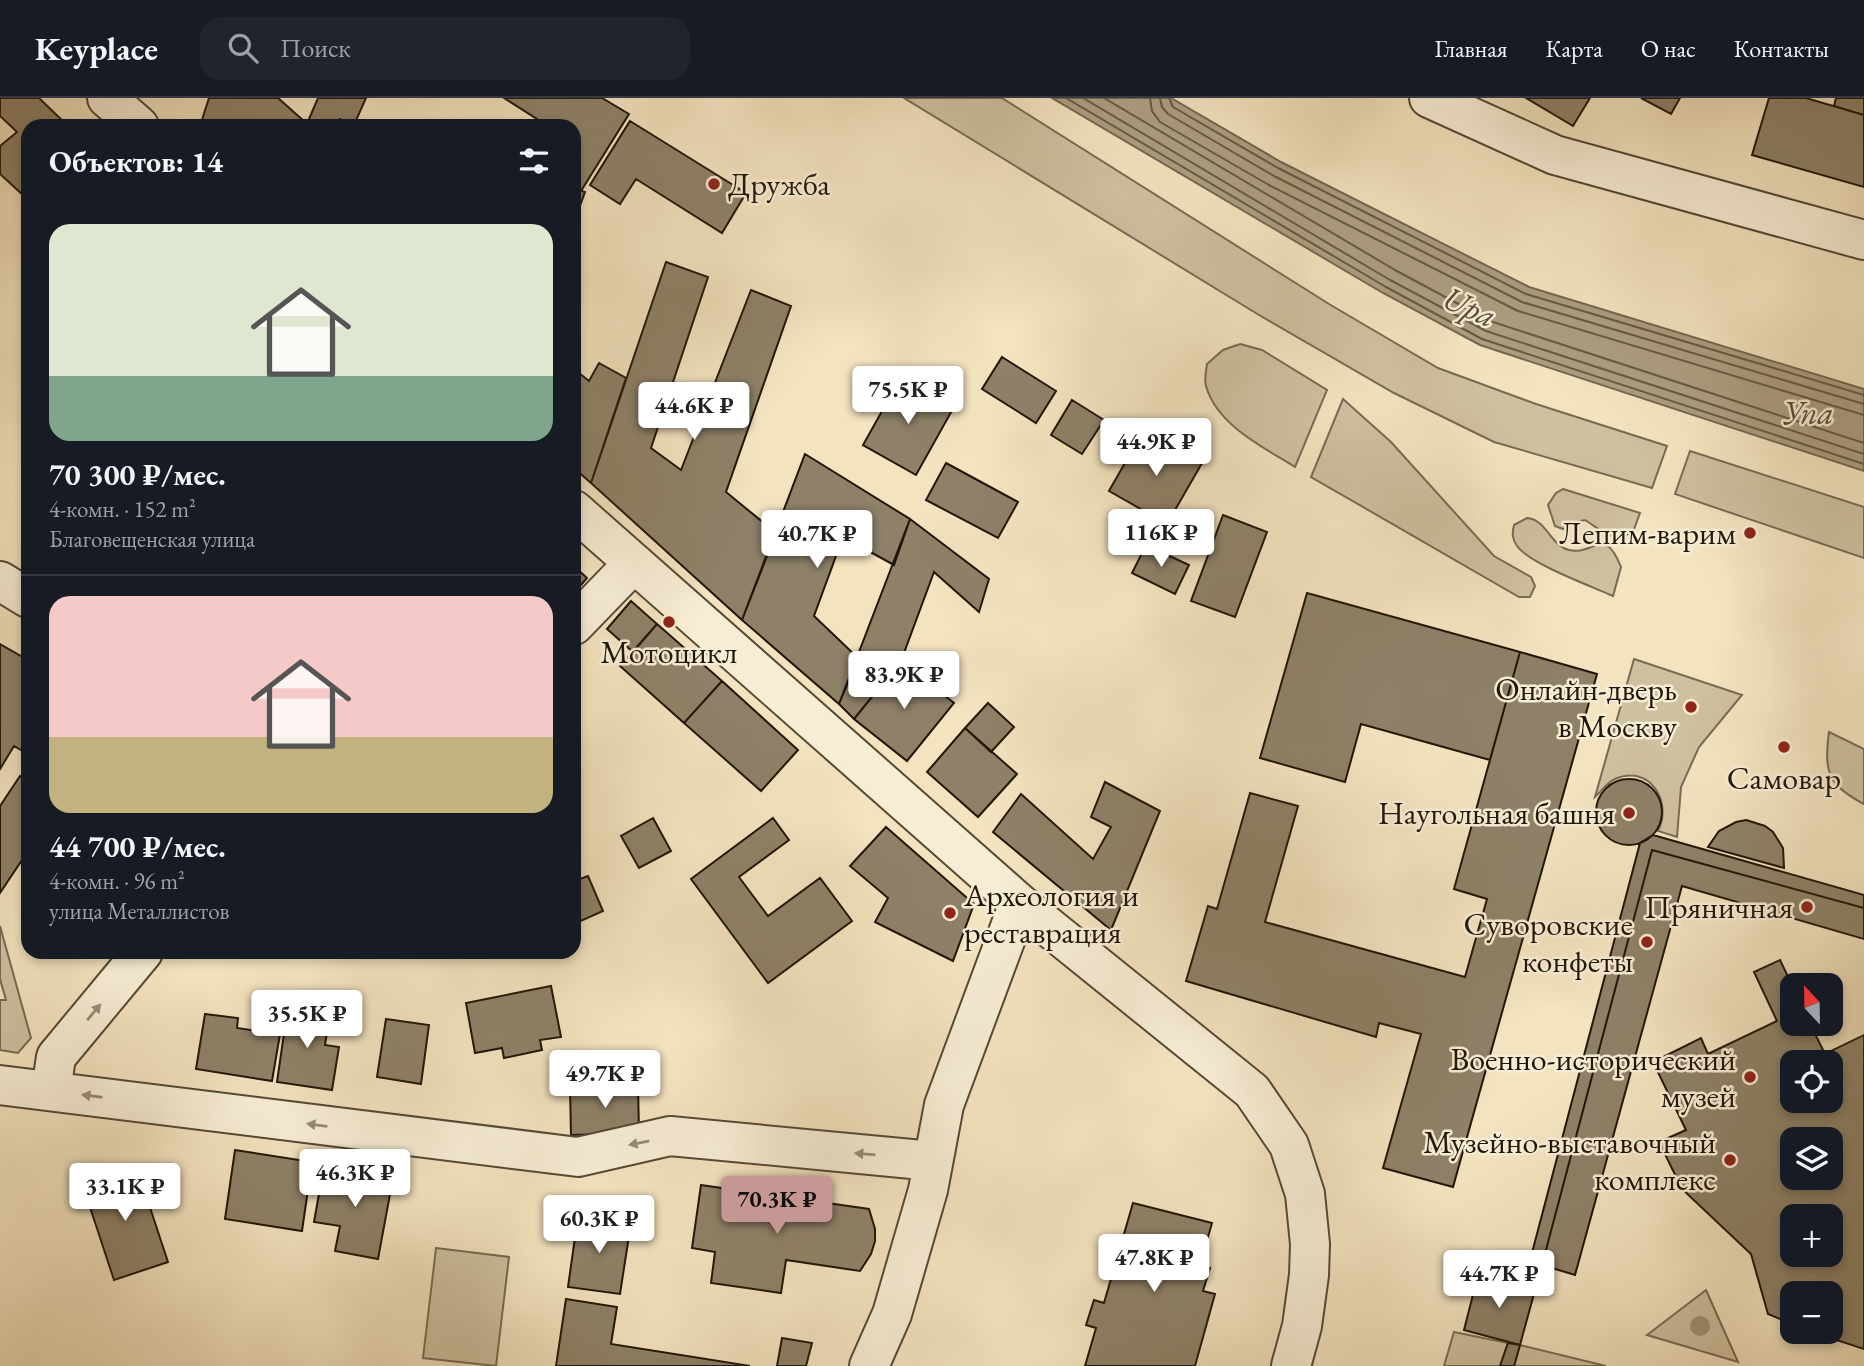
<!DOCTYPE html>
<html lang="ru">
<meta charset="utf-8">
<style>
body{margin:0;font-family:"EB Garamond",serif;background:#20242c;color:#f1f3f6;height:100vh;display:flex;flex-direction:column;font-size:26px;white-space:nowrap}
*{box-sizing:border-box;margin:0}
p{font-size:23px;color:#9ea1a6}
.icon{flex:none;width:38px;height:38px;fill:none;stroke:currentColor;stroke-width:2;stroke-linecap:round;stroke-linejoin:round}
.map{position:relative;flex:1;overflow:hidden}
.side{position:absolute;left:21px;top:21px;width:560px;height:840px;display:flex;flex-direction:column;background:#171b24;border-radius:21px;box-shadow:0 4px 10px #0003}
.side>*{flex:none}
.needle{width:46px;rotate:338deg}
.tools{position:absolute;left:1780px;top:875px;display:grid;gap:14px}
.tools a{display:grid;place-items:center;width:63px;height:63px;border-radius:14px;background:#171b24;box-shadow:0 4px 10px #0003;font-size:35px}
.price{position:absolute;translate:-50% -60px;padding:0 16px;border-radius:7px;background:#fff;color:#222;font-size:23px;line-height:46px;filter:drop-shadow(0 2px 4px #0008)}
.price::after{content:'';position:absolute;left:50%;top:42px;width:21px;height:16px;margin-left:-10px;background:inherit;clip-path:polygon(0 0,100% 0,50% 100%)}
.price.current{background:#c59692;color:#111}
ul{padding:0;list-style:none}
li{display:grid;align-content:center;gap:14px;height:371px;padding:0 28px}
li+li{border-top:2px solid #363941}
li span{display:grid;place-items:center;height:217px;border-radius:21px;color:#555}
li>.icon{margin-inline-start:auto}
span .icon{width:126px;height:126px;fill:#fffc;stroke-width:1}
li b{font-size:30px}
h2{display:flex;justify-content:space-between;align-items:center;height:84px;padding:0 28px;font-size:30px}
header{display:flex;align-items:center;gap:42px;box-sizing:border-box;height:98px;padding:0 35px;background:#171b24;border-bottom:2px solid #363941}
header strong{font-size:33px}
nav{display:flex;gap:38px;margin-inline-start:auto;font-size:24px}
.search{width:490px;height:63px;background:#20242c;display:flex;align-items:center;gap:18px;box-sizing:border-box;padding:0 24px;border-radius:21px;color:#9ea1a6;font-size:26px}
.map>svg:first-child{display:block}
.green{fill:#cfc0a0;stroke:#786b54;stroke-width:2}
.water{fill:#ac9d81;stroke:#746751;stroke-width:2}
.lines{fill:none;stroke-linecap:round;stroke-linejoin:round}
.shore{stroke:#665a45;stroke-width:2}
.building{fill:#8e8168;stroke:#211609;stroke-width:2;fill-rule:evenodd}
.minor-casing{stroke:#564936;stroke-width:42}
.minor{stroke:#f7edd5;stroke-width:38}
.tree{fill:#a19378}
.oneway{fill:#978c79}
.poi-dot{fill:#8f2418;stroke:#f7edd5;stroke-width:2.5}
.labels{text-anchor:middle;stroke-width:5;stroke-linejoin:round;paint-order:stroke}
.poi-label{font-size:32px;fill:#211609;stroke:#f7edd5;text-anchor:end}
.water-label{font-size:33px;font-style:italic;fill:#594c39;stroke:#f7edd5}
</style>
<header>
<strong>Keyplace</strong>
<div class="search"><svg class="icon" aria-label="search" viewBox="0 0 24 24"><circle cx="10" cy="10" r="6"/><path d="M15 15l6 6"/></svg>Поиск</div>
<nav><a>Главная</a><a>Карта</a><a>О нас</a><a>Контакты</a></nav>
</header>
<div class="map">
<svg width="1864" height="1268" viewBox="0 0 1864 1268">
<rect width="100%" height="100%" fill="#f3e3bf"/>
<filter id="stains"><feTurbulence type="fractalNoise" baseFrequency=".00286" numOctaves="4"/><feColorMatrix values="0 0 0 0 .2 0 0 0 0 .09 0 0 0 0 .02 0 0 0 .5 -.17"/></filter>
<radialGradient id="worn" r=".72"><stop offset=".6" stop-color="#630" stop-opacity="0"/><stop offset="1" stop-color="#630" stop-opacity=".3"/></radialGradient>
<path class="green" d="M904 0H1002L1329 206 1438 270 1536 306 1667 348 1652 390 1494 344 1394 295 1259 217Z
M1240 246 1262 252 1327 292 1295 369C1263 349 1217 327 1206 288 1204 282 1206 273 1207 266L1223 252Z
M1343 301 1391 344 1494 458 1531 479 1535 488 1530 499H1519L1311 379Z
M1690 353 1864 409V460L1675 396Z
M1563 391 1640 415 1633 434C1612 446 1603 433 1585 422L1571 425 1563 431 1555 428 1548 407 1556 395Z
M1527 420C1546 421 1551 448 1569 452 1594 458 1604 426 1621 469L1613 498C1591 488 1530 466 1517 448 1512 441 1512 435 1514 427Z
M1634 561 1742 597 1699 649 1681 689 1677 739 1658 733C1673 703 1649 666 1615 681 1606 685 1601 694 1595 699Z
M1829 634 1864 651V706C1827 687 1824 673 1829 634Z
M0 828 31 940 18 955 0 952V902H6L0 881Z
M436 1150 509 1159 496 1268 423 1260Z
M1706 1192 1738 1264 1647 1237Z
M1454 1234 1508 1245 1500 1268H1444Z
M1520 1247 1606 1268H1514Z"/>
<path class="water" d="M1052 0H1171L1281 64 1529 189 1864 291V373L1480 247 1383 195Z"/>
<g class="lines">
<path class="shore" d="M1066 0 1386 189 1482 241 1864 366
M1083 0 1390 182 1486 233 1864 356
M1104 0 1395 172 1490 223 1864 345
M1150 0 1152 13 1160 24 1269 87 1518 213 1864 317
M1160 0 1162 9 1168 16 1274 78 1522 204 1864 306
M1169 0 1173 9 1278 70 1526 196 1864 297"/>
</g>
<path class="building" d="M0 0H39L68 28H28V97L25 99 0 76V48L17 34 0 18Z
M209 0H278L305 24 303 28H200Z
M318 0H366L354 27 340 21 337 28H306Z
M504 0H602L629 16 581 93 574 90V28H548Z
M1526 0H1590L1573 28Z
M1641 0H1680L1671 16Z
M1769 0H1806L1864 17V89L1752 57Z
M1836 0H1864V17L1834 8Z
M630 23 746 95 722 135 636 81 620 106 590 87Z
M574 90 585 94 574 124Z
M666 164 708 179 651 350 681 372 751 192 791 208 726 394 776 435 742 522 591 385Z
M1002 259 1056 293 1036 325 982 291Z
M599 265 626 280 591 385 574 370V271L589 283Z
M901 279 954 309 916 377 863 347Z
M1072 302 1104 322 1082 356 1051 337Z
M1157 339 1202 365 1167 426 1109 393 1138 342 1150 349Z
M805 356 910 421 894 467 843 439 814 518 858 560 839 606 742 522Z
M946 365 1018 404 998 440 926 402Z
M1223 417 1267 434 1235 519 1191 503Z
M910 421 989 481 979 514 934 474 901 563 854 621 839 606Z
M1146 447 1189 467 1175 496 1132 475Z
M574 468 587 480 574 495Z
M1307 495 1520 554 1490 662 1361 626 1345 684 1260 660Z
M631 503 657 526 633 554 607 531Z
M657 526 722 583 684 625 620 568Z
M0 546 28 562V656L14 648 0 671Z
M1520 554 1597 576 1453 1089 1383 1070 1421 936 1379 925 1376 939 1186 883 1208 808 1217 811 1250 695 1298 708 1265 824 1465 879 1487 801 1454 791Z
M901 563 954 605 907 663 854 621Z
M722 583 798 652 761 693 684 625Z
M988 605 1014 629 991 654 965 630Z
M965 630 1017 676 978 719 927 674Z
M20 678 28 685V753L0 795V708Z
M1596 714a33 33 0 1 1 66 0a33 33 0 1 1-66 0Z
M1105 684 1160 713 1111 832 993 734 1021 696 1093 761 1111 729 1091 719Z
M653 720 671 753 639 770 621 738Z
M773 720 789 742 739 779 768 818 820 780 852 823 768 885 691 781Z
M1746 722 1765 728 1773 734 1783 750 1784 770 1708 749 1719 733 1736 724Z
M886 729 974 806 953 863 875 824 888 800 850 768Z
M1653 737 1864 797V810L1652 752 1542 1167 1535 1192 1523 1189 1640 745Z
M1652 752 1864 810V841L1682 788 1575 1177 1542 1167Z
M588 778 603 813 574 826V783Z
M1780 862 1792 887V926H1810L1825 956 1864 937V1251L1812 1234H1830V1195H1792V1226L1768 1216 1751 1156 1682 1091 1659 1044 1686 1032 1653 964 1701 940 1708 956 1777 923 1754 874ZM1792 964H1830V1003H1792ZM1792 1041H1830V1080H1792ZM1792 1118H1830V1157H1792Z
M551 888 561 939 540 942 542 952 504 960 502 950 475 955 466 905Z
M288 908 330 914 325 947 339 949 332 992 277 984Z
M205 916 238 920 237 930 280 936 272 983 196 971Z
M386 921 429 927 421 986 377 979Z
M638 987 639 1035 571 1037 570 990Z
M235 1052 312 1064 302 1133 225 1121Z
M136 1067 168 1164 114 1182 82 1085Z
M324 1068 393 1080 378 1161 335 1153 340 1128 314 1124Z
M701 1087 869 1111 875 1131V1143L871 1156 860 1173 786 1162 781 1195 711 1185 715 1154 692 1150Z
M1133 1105 1212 1125 1200 1167 1210 1170 1203 1193 1215 1196 1195 1268H1085L1096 1230 1086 1227 1094 1202 1104 1205Z
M578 1118 631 1125 620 1196 568 1189Z
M1478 1177 1535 1192 1520 1247 1464 1232Z
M566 1201 617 1209 611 1246 750 1268H556Z
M782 1240 812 1245 806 1268H777Z
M1508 1245 1520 1247 1514 1268H1500Z"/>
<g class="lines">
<g class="minor-casing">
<path id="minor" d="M107 0 139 28
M1429 0 1555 57 1864 142
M574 412 1019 805 1252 993 1289 1047 1305 1096 1310 1146 1309 1177 1302 1228 1291 1268
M0 483 28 500
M574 527 634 465
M0 987 578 1059 670 1038 933 1063
M51 993 56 959 143 854
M869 1268 892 1216 928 1092 944 1007 1019 805"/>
</g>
<use href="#minor" class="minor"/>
</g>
<circle class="tree" cx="1700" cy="1228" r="10"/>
<defs><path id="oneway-solid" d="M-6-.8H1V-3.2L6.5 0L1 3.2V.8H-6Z" transform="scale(1.75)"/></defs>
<g class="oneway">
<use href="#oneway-solid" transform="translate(94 914) rotate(-50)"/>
<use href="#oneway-solid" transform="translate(92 998) rotate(-172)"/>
<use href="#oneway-solid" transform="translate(317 1027) rotate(-173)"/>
<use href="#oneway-solid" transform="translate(639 1045) rotate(168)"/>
<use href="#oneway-solid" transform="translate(865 1056) rotate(-175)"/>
</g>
<g class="poi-dot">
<circle cx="714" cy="86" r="7"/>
<circle cx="1750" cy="435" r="7"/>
<circle cx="669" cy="524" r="7"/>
<circle cx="1691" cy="609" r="7"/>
<circle cx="1784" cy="649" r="7"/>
<circle cx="1629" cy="715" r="7"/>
<circle cx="1807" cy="809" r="7"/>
<circle cx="950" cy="815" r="7"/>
<circle cx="1647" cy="844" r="7"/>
<circle cx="1750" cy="979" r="7"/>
<circle cx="1730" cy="1062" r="7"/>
</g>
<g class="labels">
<g class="poi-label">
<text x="728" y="97" text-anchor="start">Дружба</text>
<text x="1736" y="446">Лепим-варим</text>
<text x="669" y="565" text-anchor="middle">Мотоцикл</text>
<text x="1677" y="602">Онлайн-дверь<tspan x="1677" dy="37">в Москву</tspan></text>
<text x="1784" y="691" text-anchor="middle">Самовар</text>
<text x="1615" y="726">Наугольная башня</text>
<text x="964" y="808" text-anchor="start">Археология и<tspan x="964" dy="37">реставрация</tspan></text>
<text x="1793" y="820">Пряничная</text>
<text x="1633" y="837">Суворовские<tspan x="1633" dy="37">конфеты</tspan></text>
<text x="1736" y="972">Военно-исторический<tspan x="1736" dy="37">музей</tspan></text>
<text x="1716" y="1055">Музейно-выставочный<tspan x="1716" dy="37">комплекс</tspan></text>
</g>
<g class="water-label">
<text transform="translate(1470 208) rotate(24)" y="12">Upa</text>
<text x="1808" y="326">Упа</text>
</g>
</g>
<rect width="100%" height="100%" filter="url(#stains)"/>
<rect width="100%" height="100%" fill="url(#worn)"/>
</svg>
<div class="tools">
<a><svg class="needle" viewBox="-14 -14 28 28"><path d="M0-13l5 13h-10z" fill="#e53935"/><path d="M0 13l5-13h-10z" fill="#9ea1a6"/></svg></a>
<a><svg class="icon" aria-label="locate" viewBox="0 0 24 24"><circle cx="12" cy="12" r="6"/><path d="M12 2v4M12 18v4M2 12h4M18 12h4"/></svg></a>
<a><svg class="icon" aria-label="layers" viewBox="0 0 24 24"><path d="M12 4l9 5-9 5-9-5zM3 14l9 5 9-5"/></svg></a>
<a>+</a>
<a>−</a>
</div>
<b class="price" style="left:908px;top:328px">75.5K ₽</b>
<b class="price" style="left:694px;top:344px">44.6K ₽</b>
<b class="price" style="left:1156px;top:380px">44.9K ₽</b>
<b class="price" style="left:1161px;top:471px">116K ₽</b>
<b class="price" style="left:817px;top:472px">40.7K ₽</b>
<b class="price" style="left:904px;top:613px">83.9K ₽</b>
<b class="price" style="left:307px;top:952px">35.5K ₽</b>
<b class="price" style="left:605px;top:1012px">49.7K ₽</b>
<b class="price" style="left:355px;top:1111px">46.3K ₽</b>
<b class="price" style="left:125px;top:1125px">33.1K ₽</b>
<b class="price current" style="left:777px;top:1138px">70.3K ₽</b>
<b class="price" style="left:599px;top:1157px">60.3K ₽</b>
<b class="price" style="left:1154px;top:1196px">47.8K ₽</b>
<b class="price" style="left:1499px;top:1212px">44.7K ₽</b>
<section class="side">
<h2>Объектов: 14<svg class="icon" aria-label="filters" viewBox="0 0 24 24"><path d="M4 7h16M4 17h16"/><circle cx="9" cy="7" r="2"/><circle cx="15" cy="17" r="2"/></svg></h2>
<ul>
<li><span style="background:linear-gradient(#dfe7d0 70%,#7fa58c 0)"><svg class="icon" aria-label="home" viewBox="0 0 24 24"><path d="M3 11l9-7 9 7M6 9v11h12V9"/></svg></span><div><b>70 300 ₽/мес.</b><p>4-комн. · 152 m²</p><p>Благовещенская улица</p></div></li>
<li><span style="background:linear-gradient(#f6c9c9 65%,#c2b280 0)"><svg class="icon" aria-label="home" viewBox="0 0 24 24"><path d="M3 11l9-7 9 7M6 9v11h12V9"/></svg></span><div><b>44 700 ₽/мес.</b><p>4-комн. · 96 m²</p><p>улица Металлистов</p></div></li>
</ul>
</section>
</div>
